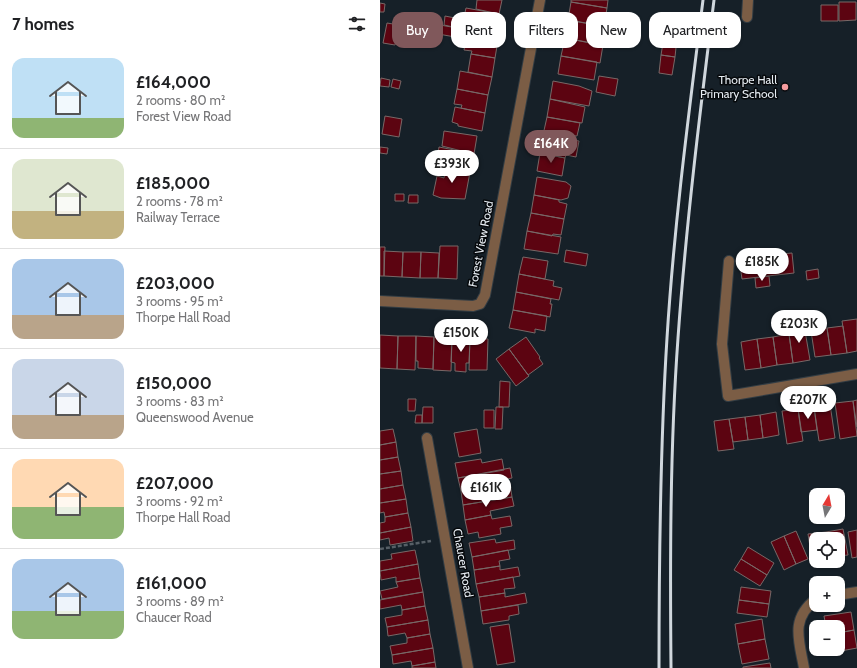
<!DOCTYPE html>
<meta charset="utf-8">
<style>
body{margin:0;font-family:Cabin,sans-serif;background:#f6f6f6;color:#202124;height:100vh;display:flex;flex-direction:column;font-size:15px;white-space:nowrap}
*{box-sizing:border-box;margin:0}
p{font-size:13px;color:#757577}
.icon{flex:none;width:22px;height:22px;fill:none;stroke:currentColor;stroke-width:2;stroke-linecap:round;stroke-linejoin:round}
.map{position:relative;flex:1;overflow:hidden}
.panel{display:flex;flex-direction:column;background:#fff;width:380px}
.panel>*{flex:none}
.banner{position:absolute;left:12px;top:12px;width:380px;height:36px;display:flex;gap:8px}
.needle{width:26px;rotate:10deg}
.buttons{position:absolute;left:429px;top:488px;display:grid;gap:8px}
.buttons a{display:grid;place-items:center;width:36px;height:36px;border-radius:8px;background:#fff;box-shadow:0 1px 3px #0004;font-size:20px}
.price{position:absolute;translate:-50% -34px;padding:0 9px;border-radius:14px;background:#fff;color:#222;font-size:13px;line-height:26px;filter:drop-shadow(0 1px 2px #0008)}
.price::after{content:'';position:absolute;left:50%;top:24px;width:12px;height:9px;margin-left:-6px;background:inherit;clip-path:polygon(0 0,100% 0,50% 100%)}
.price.active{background:#80585b;color:#fff}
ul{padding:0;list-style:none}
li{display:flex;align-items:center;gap:12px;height:100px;padding:0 12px}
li+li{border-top:1px solid #e0e0e0}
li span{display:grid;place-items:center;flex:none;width:112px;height:80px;border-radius:12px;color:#555}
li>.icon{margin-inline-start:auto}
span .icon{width:48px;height:48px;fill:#fffc;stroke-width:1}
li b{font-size:17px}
h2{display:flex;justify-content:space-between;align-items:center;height:48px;padding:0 12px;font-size:17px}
.tag{padding:0 14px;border-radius:12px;background:#fff;box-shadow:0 1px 3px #0004;font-size:14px;line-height:36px}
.tag.active{background:#80585b;color:#fff}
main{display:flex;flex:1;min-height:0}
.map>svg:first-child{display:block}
.building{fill:#5c0411;stroke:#786867}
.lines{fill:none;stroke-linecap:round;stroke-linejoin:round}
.minor-casing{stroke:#333d44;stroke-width:12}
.path{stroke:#565f66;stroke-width:2.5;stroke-dasharray:4 2;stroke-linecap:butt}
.minor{stroke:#7b5d45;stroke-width:10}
.rail{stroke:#d0d7dd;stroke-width:3}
.poi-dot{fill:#f59b9e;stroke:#06090c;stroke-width:1.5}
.labels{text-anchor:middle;stroke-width:3;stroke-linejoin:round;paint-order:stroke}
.poi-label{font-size:12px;fill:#e6ecf2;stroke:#06090c;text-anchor:end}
.street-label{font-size:12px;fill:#e6ecf2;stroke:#06090c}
</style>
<main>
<section class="panel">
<h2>7 homes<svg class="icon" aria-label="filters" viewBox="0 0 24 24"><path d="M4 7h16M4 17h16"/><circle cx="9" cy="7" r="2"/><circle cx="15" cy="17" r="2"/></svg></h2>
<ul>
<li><span style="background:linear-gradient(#bfe0f5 75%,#8fb573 0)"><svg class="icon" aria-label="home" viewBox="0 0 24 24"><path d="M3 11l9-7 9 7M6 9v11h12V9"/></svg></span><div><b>£164,000</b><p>2 rooms · 80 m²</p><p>Forest View Road</p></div></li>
<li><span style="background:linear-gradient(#dfe7d0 65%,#c2b280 0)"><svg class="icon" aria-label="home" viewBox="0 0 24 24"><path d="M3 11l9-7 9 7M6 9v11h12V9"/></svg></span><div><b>£185,000</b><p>2 rooms · 78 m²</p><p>Railway Terrace</p></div></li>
<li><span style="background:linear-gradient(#a9c7e8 70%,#b9a48a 0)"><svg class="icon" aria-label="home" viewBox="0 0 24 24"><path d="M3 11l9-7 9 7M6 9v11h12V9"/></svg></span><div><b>£203,000</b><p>3 rooms · 95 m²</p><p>Thorpe Hall Road</p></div></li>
<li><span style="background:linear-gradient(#c9d6e8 70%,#b9a48a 0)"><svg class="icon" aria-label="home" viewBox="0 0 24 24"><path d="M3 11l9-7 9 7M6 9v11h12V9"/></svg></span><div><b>£150,000</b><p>3 rooms · 83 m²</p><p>Queenswood Avenue</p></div></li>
<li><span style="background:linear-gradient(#ffd9b3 60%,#8fb573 0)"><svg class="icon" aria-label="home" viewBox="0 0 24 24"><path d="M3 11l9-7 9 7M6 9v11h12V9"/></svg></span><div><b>£207,000</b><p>3 rooms · 92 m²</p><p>Thorpe Hall Road</p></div></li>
<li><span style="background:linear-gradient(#a9c7e8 65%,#8fb573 0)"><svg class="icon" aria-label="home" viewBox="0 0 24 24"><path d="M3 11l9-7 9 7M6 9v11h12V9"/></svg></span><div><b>£161,000</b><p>3 rooms · 89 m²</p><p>Chaucer Road</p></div></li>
</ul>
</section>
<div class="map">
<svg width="477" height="668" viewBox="0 0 477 668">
<rect width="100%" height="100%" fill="#162028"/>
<path class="building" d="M97 0H122L119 14 96 9Z
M191 0H228L227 8 191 2Z
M191 2 227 8 224 26 188 20Z
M459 2H476V20L459 21Z
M0 3 5 4 4 12H0Z
M441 5H458V21H441Z
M86 8 119 14 116 32 92 27 94 19 84 17Z
M65 16 85 20 83 29 64 25Z
M188 20 221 26 218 42 210 41V43L185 38Z
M50 22 58 24 57 32 48 30Z
M7 23 19 25 15 45 3 43Z
M60 25 83 29 81 38 58 34Z
M87 34 118 40 115 58 91 54 92 51 84 50Z
M284 37 297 38 295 57 281 55Z
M185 38 223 45 220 63 181 56Z
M91 54 115 58 112 77 88 72Z
M281 55 295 57 292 75 279 73Z
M181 56 217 62 214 80 178 74Z
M80 71 112 77 108 95 77 89Z
M219 76 238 79 235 96 216 92Z
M1 78 10 80 9 87 0 86Z
M13 79 21 81 19 89 11 87Z
M173 81 199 86 212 91 209 106 170 99Z
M77 89 108 95 105 113 81 108 82 105 74 104Z
M170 99 205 107 202 123 167 117Z
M75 107 105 113 102 131 78 126V124L72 122Z
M5 116 22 119 19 137 2 134Z
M167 117 200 123 197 136 189 135 188 140 163 135Z
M64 131 97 136 94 154 62 146Z
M163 135 199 141 196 157 186 155 185 158 160 153Z
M0 147 8 148 7 154 0 153Z
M59 147 94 154 90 172 56 166Z
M160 153 185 158 182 176 157 171Z
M66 167 90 172 85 199 61 198 53 195 57 176 64 178Z
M157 177 186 182 191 186 188 198 181 200 154 195Z
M15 194H24V201H15Z
M29 195H38V203H28Z
M154 195 179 200V202L187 204 184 219 151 213Z
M151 213 184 219 181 235 173 234 172 236 147 231Z
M147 231 181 237 178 254 144 249Z
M60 246H78L77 279 58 278Z
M0 247H5L4 276H0Z
M186 250 208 254 206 266 184 262Z
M4 251 23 252 22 277 4 276Z
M23 252H41L40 278 22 277Z
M41 252 59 253 58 278H40Z
M412 253 414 273 362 279 359 258Z
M143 257 168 261 165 279 139 274Z
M438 269 439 278 427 280 426 271Z
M139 274 174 281 173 286 182 288 179 300 136 292Z
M389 276 390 286 376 288 375 278Z
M136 292 171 299 170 304H172L170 317 133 310Z
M133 310 167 316 165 331 155 329V333L129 328Z
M477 319V351L467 353 462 321Z
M424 325 430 360 413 363 408 327Z
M463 326 467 353 451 355 447 328Z
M447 328 451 355 435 357 431 331Z
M409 334 413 363 397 365 393 337Z
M0 335 18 336 17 369 0 368Z
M18 336H36L35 370 17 369Z
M36 336 54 337 53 369 38 368V361H36Z
M54 337 72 338 71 371 53 370Z
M146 337 160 357 159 358 163 364 148 375 129 349Z
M393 337 397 365 381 368 377 339Z
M72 338H90L89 363H86V372L75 371V363L71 362Z
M90 338 108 339 107 370H89Z
M377 339 381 368 365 370 361 342Z
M129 349 149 376 136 386 116 359Z
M120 381 130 382 129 407H119Z
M28 399H36L35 411H28Z
M477 400V427L473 401Z
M473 401 477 436 460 439 455 403Z
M450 404 455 438 439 441 434 407Z
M43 407H53V423H42Z
M116 407H123L122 429H115Z
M434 407 437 430 421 432 418 409Z
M418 409 423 441 407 444 402 411Z
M104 410H114V428H104Z
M396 412 399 435 383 438 380 415Z
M36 415H42V423H35Z
M380 415 383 438 368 440 365 417Z
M365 417 368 440 353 442 349 419Z
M349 419 354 449 338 451 334 421Z
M13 429 16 442 0 445V431Z
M97 429 101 453 79 457 74 433Z
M16 442 18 457 0 460V445Z
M18 457 21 471 0 474V460Z
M101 459 102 463 122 459 124 470 78 478 75 463Z
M130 468 132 478 105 483 106 487 81 491 78 478Z
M21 471 23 485 0 489V474Z
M130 483 132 497 83 505 81 491 106 487 107 490 116 488 115 486Z
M23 485 26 499 0 503V489Z
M132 497 134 506 110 511 111 515 85 520 83 505Z
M26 499 28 513 5 517 4 512 0 513V503Z
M28 513 31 527 0 533V523L5 522V517Z
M111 515 112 519 130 516 132 526 120 528 121 534 99 538 98 532 88 534 85 520Z
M31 527 33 541 10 545 9 538 0 540V533Z
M463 529 468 555 458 556V539H447L446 532Z
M477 530V557L472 558 468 532Z
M416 531 428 559 416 564 404 536Z
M446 532 447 539H436V560H432L428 534Z
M404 536 416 564 404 570 391 542Z
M115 539 116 543 134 540 135 549 92 557 89 543Z
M368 547 394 563 387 575 361 559Z
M35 550 38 564 0 571V561L12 559 11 554Z
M128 550 130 559 119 561 120 566 94 570 92 557Z
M361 559 387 575 380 586 354 570Z
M38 564 40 578 16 582V577L1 580 0 571Z
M120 566V570L138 567 140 576 96 584 94 570Z
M133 577 135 588 124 589 125 593 99 597 96 584Z
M40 578 43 592 2 599 0 591 18 587 16 582Z
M361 587 391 591 389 604 359 600Z
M43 592 45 606 22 610 21 605 0 609V600Z
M125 593V597L145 593 147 603 101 611 99 597Z
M359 600 389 604 387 617 357 613Z
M138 605 139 614 129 616V620L103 624 101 611Z
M45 606 48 620 7 627 5 618 22 615V610Z
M471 612 474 630 458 633V627H446L444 616Z
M382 619 385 639 358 644 355 624Z
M48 620 50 634 27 638 25 633 8 636 7 627Z
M129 624 135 662 117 665 110 627Z
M474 630 477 648 450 653V649H458V633Z
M50 634 53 648 12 655 10 646 27 643V638Z
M385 639 389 659 362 664 358 644Z
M53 648 55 662 32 666 31 661 13 664 12 655Z
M55 662 56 668H32V666Z
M390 663 391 668H363V667Z"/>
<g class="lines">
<g class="minor-casing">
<path id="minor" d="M367 17 368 0
M349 261 342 344 348 396 477 374
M0 301 93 306 100 304 105 295 160 0
M47 438 88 668
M458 595 477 592
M424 668C419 640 410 619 436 599"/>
</g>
<path class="path" d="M0 549 51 541"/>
<use href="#minor" class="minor"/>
<path class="rail" d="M279 668C279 558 280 448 287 338 294 225 309 112 323 0
M291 668C290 558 290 448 298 338 306 225 320 112 334 0"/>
</g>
<circle class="poi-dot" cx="405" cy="87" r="4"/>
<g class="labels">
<g class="poi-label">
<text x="397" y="84">Thorpe Hall<tspan x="397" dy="14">Primary School</tspan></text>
</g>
<g class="street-label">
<text transform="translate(101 244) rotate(-79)" y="4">Forest View Road</text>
<text transform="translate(83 563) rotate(80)" y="4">Chaucer Road</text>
</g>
</g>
</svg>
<div class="buttons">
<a><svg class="needle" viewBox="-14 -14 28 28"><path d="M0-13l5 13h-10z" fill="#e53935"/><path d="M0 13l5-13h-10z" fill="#757577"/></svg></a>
<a><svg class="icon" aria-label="locate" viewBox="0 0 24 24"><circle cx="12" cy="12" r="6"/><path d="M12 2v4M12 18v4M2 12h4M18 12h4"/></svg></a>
<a>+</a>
<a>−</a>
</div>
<b class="price active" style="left:171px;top:164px">£164K</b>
<b class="price" style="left:72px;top:184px">£393K</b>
<b class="price" style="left:382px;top:282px">£185K</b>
<b class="price" style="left:419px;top:344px">£203K</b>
<b class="price" style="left:81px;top:353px">£150K</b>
<b class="price" style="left:428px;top:420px">£207K</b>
<b class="price" style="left:106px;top:508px">£161K</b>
<div class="banner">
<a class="tag active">Buy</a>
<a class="tag">Rent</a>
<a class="tag">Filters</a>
<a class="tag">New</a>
<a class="tag">Apartment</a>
</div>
</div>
</main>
